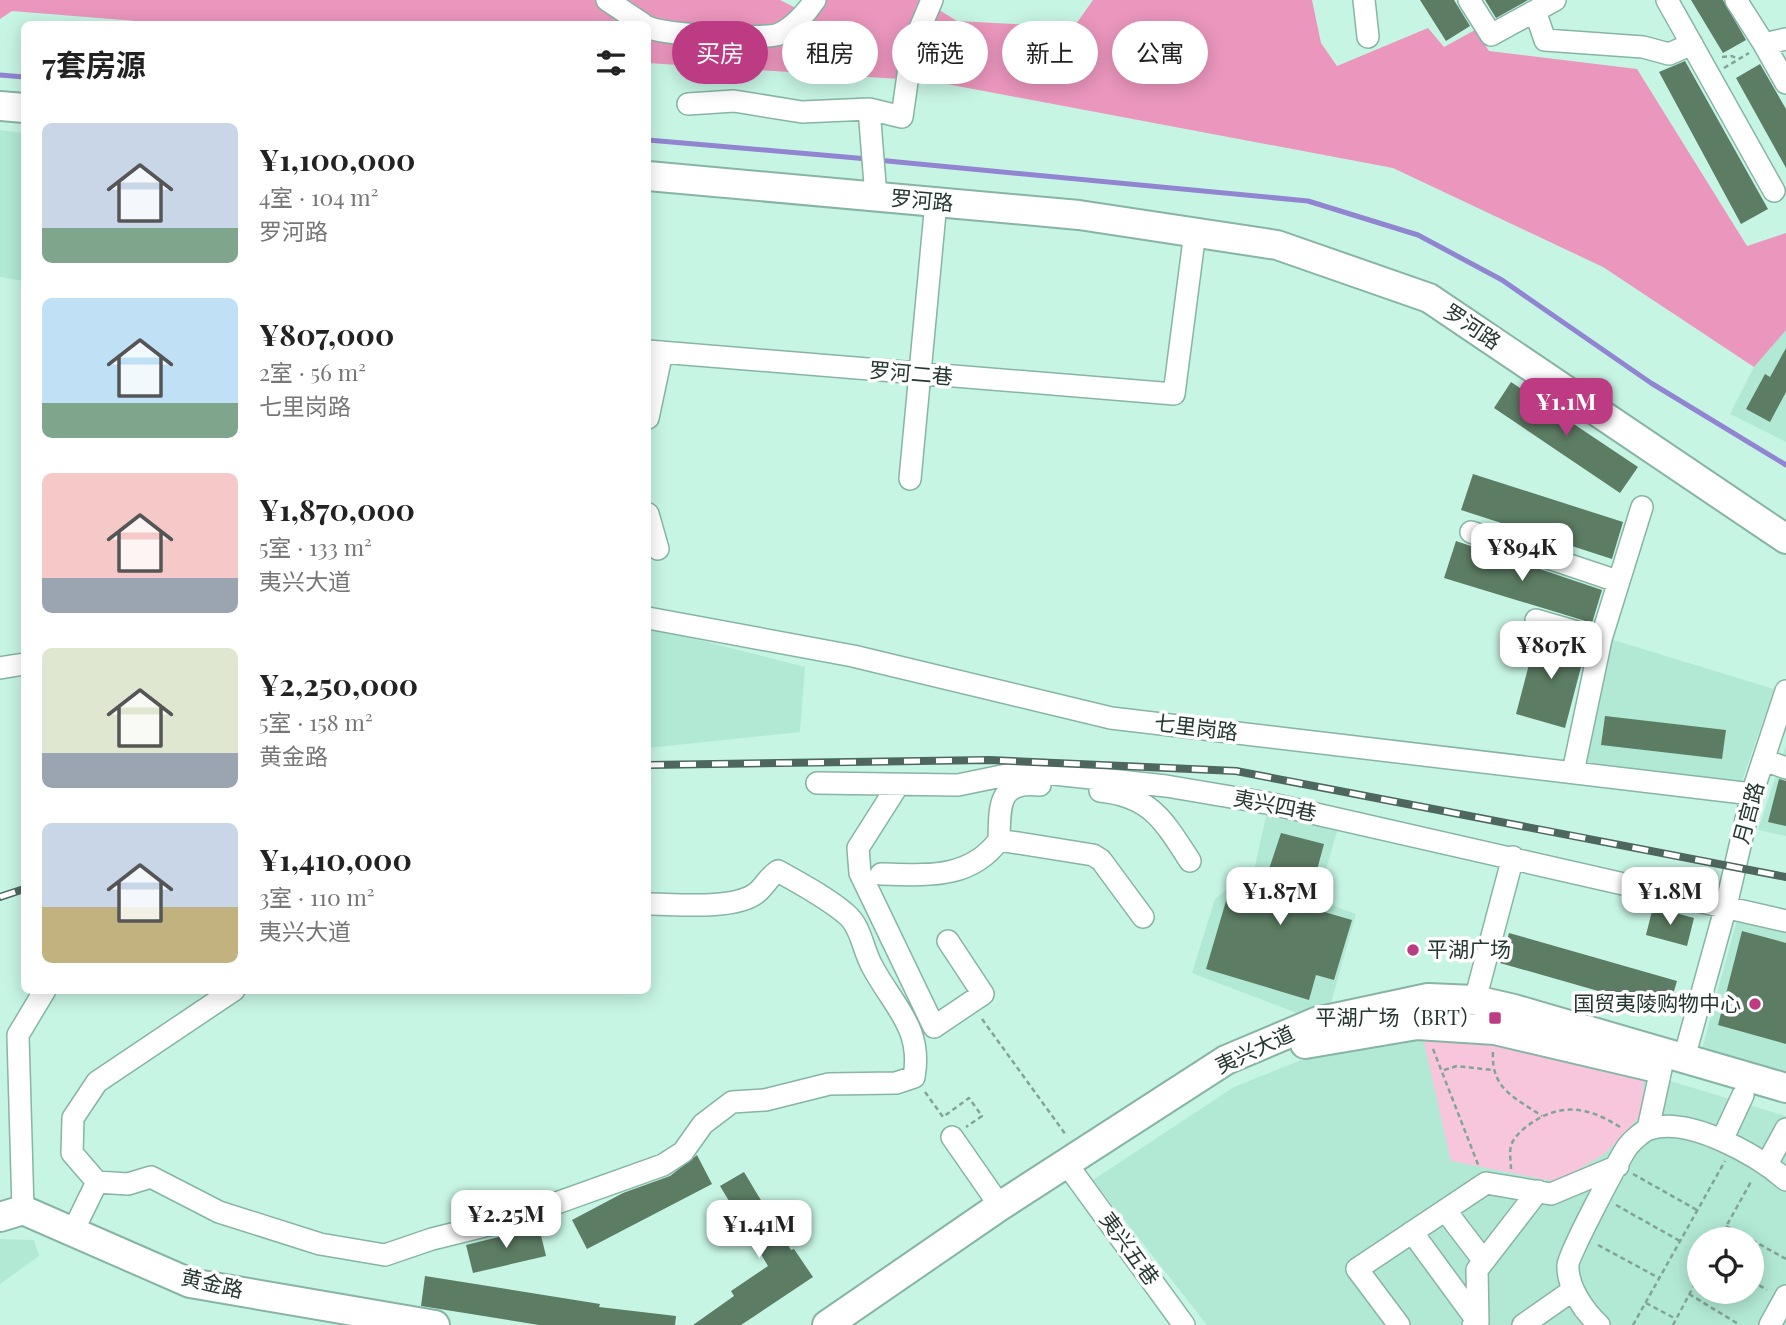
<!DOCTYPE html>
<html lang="zh">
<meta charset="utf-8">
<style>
body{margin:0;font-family:"Playfair Display","Noto Sans SC",serif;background:#f2f2f2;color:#222;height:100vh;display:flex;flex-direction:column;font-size:26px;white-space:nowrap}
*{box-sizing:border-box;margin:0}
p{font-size:23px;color:#767676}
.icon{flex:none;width:38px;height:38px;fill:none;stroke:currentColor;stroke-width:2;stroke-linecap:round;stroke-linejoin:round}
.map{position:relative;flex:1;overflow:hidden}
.sheet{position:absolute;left:21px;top:21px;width:630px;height:973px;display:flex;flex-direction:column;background:#fff;border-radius:10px;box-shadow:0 4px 18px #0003}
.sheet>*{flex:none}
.guide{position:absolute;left:672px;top:21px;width:665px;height:63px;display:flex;gap:14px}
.fabs{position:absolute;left:1687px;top:1227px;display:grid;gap:14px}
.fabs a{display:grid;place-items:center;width:77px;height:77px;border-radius:50%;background:#fff;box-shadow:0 4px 18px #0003;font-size:35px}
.price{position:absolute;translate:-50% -60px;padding:0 16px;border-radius:14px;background:#fff;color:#222;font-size:23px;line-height:46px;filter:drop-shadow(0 2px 4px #0008)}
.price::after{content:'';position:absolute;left:50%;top:42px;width:21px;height:16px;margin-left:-10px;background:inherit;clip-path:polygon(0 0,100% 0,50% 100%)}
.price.on{background:#bd3b82;color:#fff}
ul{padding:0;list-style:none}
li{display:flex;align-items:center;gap:21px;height:175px;padding:0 21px}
li span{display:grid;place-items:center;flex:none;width:196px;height:140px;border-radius:10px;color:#555}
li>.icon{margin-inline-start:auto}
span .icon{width:84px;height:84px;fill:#fffc;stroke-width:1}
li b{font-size:30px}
h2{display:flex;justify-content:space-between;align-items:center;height:84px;padding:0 21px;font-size:30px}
.tag{padding:0 24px;border-radius:32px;background:#fff;box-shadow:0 4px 18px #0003;font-size:24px;line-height:63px}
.tag.on{background:#bd3b82;color:#fff}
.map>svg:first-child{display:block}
.built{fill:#b2e9d5;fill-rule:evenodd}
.green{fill:#f8c6dc}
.forest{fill:#eb96bd}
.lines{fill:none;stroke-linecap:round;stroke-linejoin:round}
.stream{stroke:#9184d1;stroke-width:5}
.building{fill:#5c7c63}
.minor-casing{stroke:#87b4a4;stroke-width:24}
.major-casing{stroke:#87b4a4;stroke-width:32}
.path{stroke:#82a498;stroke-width:2.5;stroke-dasharray:5 3.5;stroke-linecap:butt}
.minor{stroke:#fff;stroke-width:21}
.major{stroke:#fff;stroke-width:28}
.rail-casing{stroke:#4e675e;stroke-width:8}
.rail{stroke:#fff;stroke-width:5;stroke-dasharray:16;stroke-linecap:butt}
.poi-dot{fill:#bd3b82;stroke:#fff;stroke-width:2.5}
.labels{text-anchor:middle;stroke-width:7;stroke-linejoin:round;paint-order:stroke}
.street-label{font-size:21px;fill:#253731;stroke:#fff}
.poi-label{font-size:21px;fill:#253731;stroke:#fff;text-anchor:end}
</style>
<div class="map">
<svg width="1786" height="1325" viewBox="0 0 1786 1325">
<rect width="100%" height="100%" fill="#c7f5e4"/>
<path class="built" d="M0 130 24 133V281L0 277Z
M1786 330V442L1730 414 1754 367Z
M648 627 805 667 800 732 648 748Z
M1610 639 1774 689 1741 784 1586 764Z
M1786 745V836L1758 830Z
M1267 811 1338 828 1317 900 1356 914 1331 1003 1297 1013 1192 973 1215 899 1255 866Z
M1737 919 1786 930V1077L1701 1053Z
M1422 1034 1644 1073 1786 1116V1325H1207L1093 1180 1234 1087 1316 1054ZM1699 1239H1752V1292H1699Z
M0 1239 34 1240 39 1256 0 1284Z"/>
<path class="green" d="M1422 1034 1503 1041 1644 1073 1642 1114 1606 1153 1557 1182 1451 1161Z"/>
<path class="forest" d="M0 0H780L814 17 826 0H923L957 21 1074 27 1093 0H1312L1321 43 1337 66 1428 28 1444 47 1475 30 1489 51 1637 69 1747 246 1786 233V330L1754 367 1603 267 1393 168 931 81 648 63V24H173L12 11 0 19Z"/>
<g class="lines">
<path class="stream" d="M0 75 24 77
M648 140 868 159
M877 160 1308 201 1418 235 1502 280 1651 383 1786 465"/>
</g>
<path class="building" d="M1420 0H1454L1470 26 1446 41Z
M1485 0H1528L1496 18Z
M1691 0H1723L1746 40 1723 53Z
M1685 61 1768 209 1741 224 1659 72Z
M1760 64 1786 109V168L1736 78Z
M1786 348V392L1770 422 1746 409 1765 374 1770 377Z
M1511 382 1638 467 1620 493 1494 408Z
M1473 474 1623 522 1612 559 1461 510Z
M1456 541 1602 590 1592 623 1444 578Z
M1537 634 1586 648 1565 728 1516 714Z
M1605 716 1726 730 1722 759 1601 745Z
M1779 779 1786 781V826L1768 822Z
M1281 833 1324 844 1307 907 1352 920 1334 980 1316 975 1309 1000 1206 969 1231 884 1261 893Z
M1653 907 1694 918 1687 946 1646 935Z
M1742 931 1786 943V1044L1718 1025Z
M1509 933 1677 981 1668 1011 1500 963Z
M697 1155 712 1184 587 1249 572 1220 623 1193 670 1176Z
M744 1172 791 1250 794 1249 813 1277 741 1325H693L734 1296 731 1291 768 1266 720 1186Z
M539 1227 546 1256 473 1273 466 1245Z
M425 1276 600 1304 599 1307 676 1316 675 1325H539L421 1306Z"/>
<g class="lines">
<g class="minor-casing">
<path id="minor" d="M607 0 643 24
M1364 0 1368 37
M1469 0 1491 35 1555 0
M1667 0 1774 191
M1736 0 1764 44 1786 39
M1535 11 1545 40 1643 47 1669 54 1692 44
M648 27C661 35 765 40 779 34 793 28 807 12 815 0
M1764 44 1786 83
M688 104 734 101 802 112 869 109 902 117 912 47 932 0
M869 109 876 197
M648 351 1174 394 1195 232
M648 418 662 352
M910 479 936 202
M648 514 658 549
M1471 532 1617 581
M648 618 853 656 1111 718 1752 794
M1536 620 1601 639
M0 668 24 664
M1764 760 1786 768
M1573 772 1601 639 1642 507
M817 783 958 785 1026 771 1166 786 1272 804 1786 921
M898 785 858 848 860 873 934 1027 983 994 948 941
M1100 791C1151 796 1164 821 1190 861
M999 840 1093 855 1101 860 1143 917
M881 874C925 875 970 880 999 840 1000 807 997 780 1040 785
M234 990 97 1082 73 1118 72 1153 97 1182 128 1184 151 1177 219 1212 320 1244 385 1255 432 1239 509 1220 663 1165 683 1152 703 1124 732 1102 765 1100 829 1084 896 1083 914 1077C923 1028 893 1006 872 966 863 950 861 926 846 914 826 897 801 884 778 871 768 877 764 888 755 894 732 910 675 904 648 904
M1475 1000 1513 857
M1684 1058 1726 906 1752 794 1786 691
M1648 1129 1661 1069
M952 1137 1000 1206
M1722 1140 1743 1095
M1767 1164 1786 1129
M1074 1174 1184 1325
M23 1210 18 1035 45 990
M1445 1210 1484 1261
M73 1231 97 1182
M1412 1232 1478 1322
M1399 1325 1357 1269 1486 1183 1551 1194 1618 1166
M1473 1325 1478 1322 1477 1270 1538 1191
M1523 1325 1573 1290
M1599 1325C1584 1311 1567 1287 1568 1265 1568 1255 1620 1157 1628 1146 1632 1141 1643 1131 1649 1129 1689 1116 1757 1155 1786 1180
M1770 1325 1786 1296"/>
</g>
<g class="major-casing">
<path id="major" d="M0 106 24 108
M648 176 1079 215 1277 245 1429 298 1786 539
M1305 1044 1417 1025 1495 1030 1657 1068
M0 1217 23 1210 190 1283 435 1325
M827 1325 1000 1206 1226 1060 1316 1022 1428 998 1475 1000 1514 1009 1786 1088"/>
</g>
<path class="path" d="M1722 57 1732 56 1738 59
M1724 68 1749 53
M982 1019 1066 1135
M1433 1049 1479 1167
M1493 1052C1491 1089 1514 1097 1542 1116
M1444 1070 1457 1066 1492 1070
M925 1092 943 1117 969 1098 982 1116 966 1127
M1511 1169C1511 1162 1509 1153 1511 1146 1513 1137 1525 1127 1533 1122 1563 1102 1590 1108 1620 1127
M1633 1174 1697 1210
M1616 1205 1680 1241
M1726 1226 1750 1239
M1719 1239 1752 1180
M1752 1240 1786 1259
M1598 1245 1659 1278
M1752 1281 1767 1290
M1689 1294 1740 1325
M1646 1303 1676 1319
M1633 1325 1725 1161
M1673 1325 1699 1276"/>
<use href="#minor" class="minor"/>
<use href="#major" class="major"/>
<g class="rail-casing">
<path id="rail" d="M648 765 989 760 1236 771 1786 877
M0 897 24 889"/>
</g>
<use href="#rail" class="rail"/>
</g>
<g class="poi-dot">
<circle cx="1413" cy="950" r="7"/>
<circle cx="1755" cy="1004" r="7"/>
<rect x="1488" y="1011" width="14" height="14" rx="3.5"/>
</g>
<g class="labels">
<g class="street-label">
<text transform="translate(922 201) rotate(5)" y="7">罗河路</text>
<text transform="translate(1472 327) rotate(34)" y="7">罗河路</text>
<text transform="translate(911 374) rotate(5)" y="7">罗河二巷</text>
<text transform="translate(1196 728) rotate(7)" y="7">七里岗路</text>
<text transform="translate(1275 806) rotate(11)" y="7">夷兴四巷</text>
<text transform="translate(1749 813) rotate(-75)" y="7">月宫路</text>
<text transform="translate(1255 1050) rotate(-25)" y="7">夷兴大道</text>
<text transform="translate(1129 1249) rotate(54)" y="7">夷兴五巷</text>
<text transform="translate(212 1284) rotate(13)" y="7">黄金路</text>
</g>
<g class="poi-label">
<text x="1427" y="957" text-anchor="start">平湖广场</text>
<text x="1741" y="1011">国贸夷陵购物中心</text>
<text x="1481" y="1025">平湖广场（BRT）</text>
</g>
</g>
</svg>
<div class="fabs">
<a><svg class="icon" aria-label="locate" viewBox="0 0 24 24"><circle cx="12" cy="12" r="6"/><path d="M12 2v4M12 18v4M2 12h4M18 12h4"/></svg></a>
</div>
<b class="price on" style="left:1566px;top:438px">¥1.1M</b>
<b class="price" style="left:1522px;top:583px">¥894K</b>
<b class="price" style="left:1551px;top:681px">¥807K</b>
<b class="price" style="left:1280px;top:927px">¥1.87M</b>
<b class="price" style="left:1670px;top:927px">¥1.8M</b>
<b class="price" style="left:506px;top:1250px">¥2.25M</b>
<b class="price" style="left:759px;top:1260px">¥1.41M</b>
<div class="guide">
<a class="tag on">买房</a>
<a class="tag">租房</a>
<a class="tag">筛选</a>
<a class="tag">新上</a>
<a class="tag">公寓</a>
</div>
<section class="sheet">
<h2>7套房源<svg class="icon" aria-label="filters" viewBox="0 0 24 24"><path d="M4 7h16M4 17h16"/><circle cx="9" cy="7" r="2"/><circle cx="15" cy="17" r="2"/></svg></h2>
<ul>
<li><span style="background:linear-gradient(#c9d6e8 75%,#7fa58c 0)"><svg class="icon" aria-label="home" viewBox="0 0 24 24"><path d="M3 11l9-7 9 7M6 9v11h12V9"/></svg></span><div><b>¥1,100,000</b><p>4室 · 104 m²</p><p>罗河路</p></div></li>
<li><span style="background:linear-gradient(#bfe0f5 75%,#7fa58c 0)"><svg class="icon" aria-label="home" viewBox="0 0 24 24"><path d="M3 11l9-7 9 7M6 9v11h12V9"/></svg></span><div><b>¥807,000</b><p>2室 · 56 m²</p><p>七里岗路</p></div></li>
<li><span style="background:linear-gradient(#f6c9c9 75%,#9aa5b1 0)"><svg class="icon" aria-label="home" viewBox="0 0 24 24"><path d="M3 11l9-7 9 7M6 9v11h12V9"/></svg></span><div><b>¥1,870,000</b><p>5室 · 133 m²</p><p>夷兴大道</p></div></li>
<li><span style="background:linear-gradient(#dfe7d0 75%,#9aa5b1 0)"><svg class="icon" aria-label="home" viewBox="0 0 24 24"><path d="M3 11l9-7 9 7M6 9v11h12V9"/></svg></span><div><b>¥2,250,000</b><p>5室 · 158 m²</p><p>黄金路</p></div></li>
<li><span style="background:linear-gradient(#c9d6e8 60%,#c2b280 0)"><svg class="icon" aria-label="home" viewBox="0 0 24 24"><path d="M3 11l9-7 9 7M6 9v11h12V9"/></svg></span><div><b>¥1,410,000</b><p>3室 · 110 m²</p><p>夷兴大道</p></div></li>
</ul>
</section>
</div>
